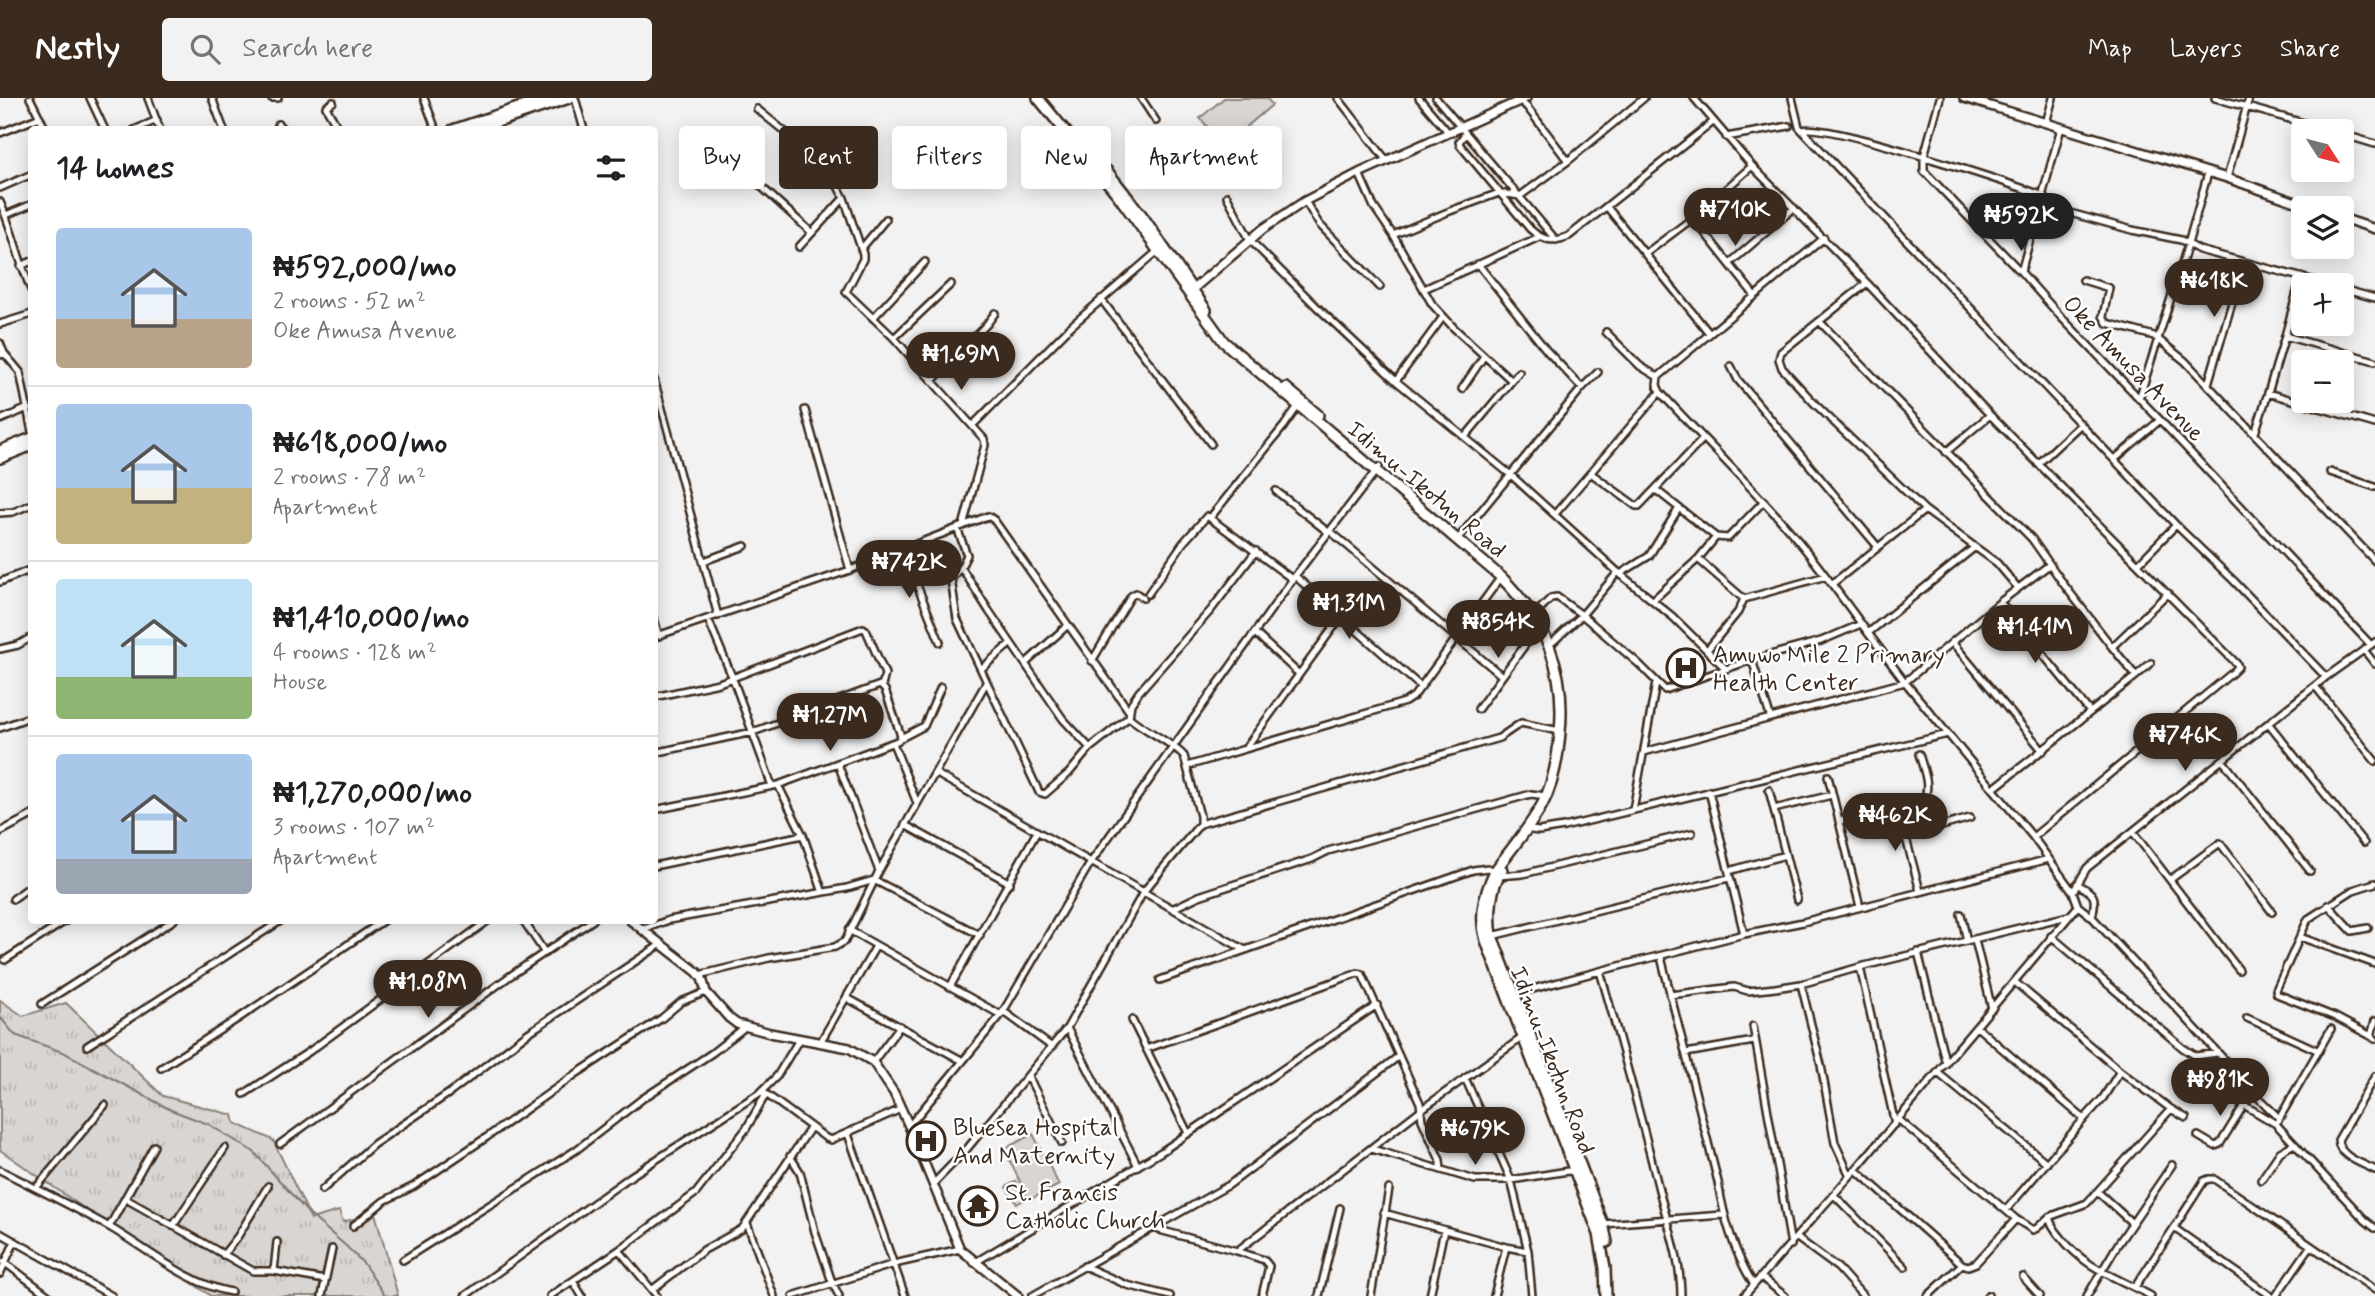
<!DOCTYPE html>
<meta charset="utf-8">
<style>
body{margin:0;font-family:Mynerve,sans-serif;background:#f2f2f2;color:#202124;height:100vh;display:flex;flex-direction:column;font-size:26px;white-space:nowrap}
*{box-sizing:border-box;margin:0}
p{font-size:23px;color:#757577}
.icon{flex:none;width:38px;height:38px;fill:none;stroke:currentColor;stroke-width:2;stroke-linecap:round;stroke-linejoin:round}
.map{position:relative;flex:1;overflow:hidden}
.drawer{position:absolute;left:28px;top:28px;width:630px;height:798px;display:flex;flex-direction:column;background:#fff;border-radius:7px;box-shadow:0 4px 18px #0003}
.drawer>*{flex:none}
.top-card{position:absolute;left:679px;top:28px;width:665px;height:63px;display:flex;gap:14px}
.needle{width:46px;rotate:126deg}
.tools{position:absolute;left:2291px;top:21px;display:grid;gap:14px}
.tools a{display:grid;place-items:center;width:63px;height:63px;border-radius:7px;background:#fff;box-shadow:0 4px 18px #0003;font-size:35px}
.price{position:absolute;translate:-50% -60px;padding:0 16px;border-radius:24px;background:#3b2a1e;color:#fff;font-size:23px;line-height:46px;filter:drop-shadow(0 2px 4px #0008)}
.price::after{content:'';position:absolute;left:50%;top:42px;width:21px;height:16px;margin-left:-10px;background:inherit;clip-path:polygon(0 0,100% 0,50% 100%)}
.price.selected{background:#222;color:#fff}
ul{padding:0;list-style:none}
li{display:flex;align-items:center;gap:21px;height:175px;padding:0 28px}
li+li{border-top:2px solid #e0e0e0}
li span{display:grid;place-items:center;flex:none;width:196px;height:140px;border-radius:7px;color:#555}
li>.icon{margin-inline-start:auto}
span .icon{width:84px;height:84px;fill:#fffc;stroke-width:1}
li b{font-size:30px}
h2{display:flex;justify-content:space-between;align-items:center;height:84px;padding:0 28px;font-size:30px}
.pill{padding:0 24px;border-radius:7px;background:#fff;box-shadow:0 4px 18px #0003;font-size:24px;line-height:63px}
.pill.selected{background:#3b2a1e;color:#fff}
header{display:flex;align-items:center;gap:42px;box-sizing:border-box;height:98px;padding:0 35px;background:#3b2a1e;color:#fff}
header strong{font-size:33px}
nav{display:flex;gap:38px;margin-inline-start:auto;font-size:24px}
.search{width:490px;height:63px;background:#f2f2f2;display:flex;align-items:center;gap:18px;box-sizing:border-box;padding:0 24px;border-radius:7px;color:#757577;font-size:26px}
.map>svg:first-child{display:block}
.grass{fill:url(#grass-tufts);stroke:#8a8078;stroke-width:2}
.park{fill:#d8d5d2;stroke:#8a8078;stroke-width:2}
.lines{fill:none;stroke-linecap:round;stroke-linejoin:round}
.stream{stroke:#827770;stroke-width:2}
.minor-casing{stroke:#3b2a1e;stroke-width:10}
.tertiary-casing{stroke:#3b2a1e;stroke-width:12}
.primary-casing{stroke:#3b2a1e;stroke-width:14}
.minor{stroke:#fff;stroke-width:5}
.tertiary{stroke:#fff;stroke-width:7}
.primary{stroke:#fff;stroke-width:9}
.labels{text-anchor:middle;stroke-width:5;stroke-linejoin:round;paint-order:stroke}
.street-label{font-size:24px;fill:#3b2a1e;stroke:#fff}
.poi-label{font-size:24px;fill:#3b2a1e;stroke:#fff;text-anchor:start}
</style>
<header>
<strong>Nestly</strong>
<div class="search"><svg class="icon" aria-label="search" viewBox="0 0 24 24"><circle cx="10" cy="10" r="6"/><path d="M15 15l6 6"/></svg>Search here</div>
<nav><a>Map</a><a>Layers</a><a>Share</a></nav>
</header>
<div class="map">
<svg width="2375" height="1198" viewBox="0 0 2375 1198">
<defs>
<pattern id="grass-tufts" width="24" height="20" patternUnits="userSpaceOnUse" patternTransform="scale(1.75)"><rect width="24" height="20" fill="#d8d5d2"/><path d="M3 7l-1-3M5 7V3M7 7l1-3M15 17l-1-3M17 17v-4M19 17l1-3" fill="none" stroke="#bab7b4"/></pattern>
</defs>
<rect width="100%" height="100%" fill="#f3f2f2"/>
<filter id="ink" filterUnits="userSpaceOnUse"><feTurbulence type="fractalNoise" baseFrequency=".0143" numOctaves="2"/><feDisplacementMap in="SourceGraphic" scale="14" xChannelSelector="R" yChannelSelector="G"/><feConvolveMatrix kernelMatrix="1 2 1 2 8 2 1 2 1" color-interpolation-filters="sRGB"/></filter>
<g filter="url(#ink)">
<path class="grass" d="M0 902 23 918 66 905 163 998 233 1017 235 1025 273 1042 311 1121 339 1113 343 1124 375 1115 398 1198H211L0 1052Z"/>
<path class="park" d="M1224 0H1267L1272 7 1224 48 1200 20Z
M1033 1036 1059 1087 1029 1102 1004 1051Z
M1016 1083 1027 1100 1017 1106 1006 1089Z"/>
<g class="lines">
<path class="stream" d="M0 919 15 937 65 955 171 1012 208 1026 254 1054 310 1117 346 1148 364 1166 385 1198"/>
<g class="minor-casing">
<path id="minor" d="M30 0 46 32
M90 0 105 32
M148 0 160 32
M212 0 224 32
M271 0H278
M424 0 436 32
M575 0 584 32
M1141 0 1156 23
M1338 0 1387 63
M1419 0 1448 34
M1436 0 1556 142
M1517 0 1527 9 1568 63
M1694 0 1752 68 1867 185 1990 317 2237 566 2238 569 2232 575 2033 739
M1792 0 1799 29 2176 427 2234 483 2326 579 2375 544
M1940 0 1924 58V73L2021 174 2061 219 2160 322 2371 547
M2215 0 2332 33
M333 4 326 9 339 32
M757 11 828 69 844 100 863 156V161L846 194 894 240 984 341 985 347 963 428
M2046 25 2053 0
M278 26 284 32
M134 32 157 22
M1803 32C1823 23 2011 86 2044 98
M0 35 40 19
M1465 36 1459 44 1460 47 1530 131C1542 142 1553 145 1569 138L1713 24
M2342 36 2375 46
M1726 39 1789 28
M1359 75 1374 109 1393 137 1432 206 1454 230 1511 282
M2227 80 2249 0
M753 81 811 134
M0 90 32 76
M1227 98 1250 142 1317 209 1396 283 1512 378 1620 476 1673 519 1726 571
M1305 103 1319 126 1380 189
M0 104C13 133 19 164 32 194
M2041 107 2132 132 2181 142 2199 152 2330 187
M1607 109 1645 156
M6 117 32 106
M1693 120 1755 198
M1393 137 1450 113 1499 95 1520 98 1568 63 1644 0
M1824 140 1658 279 1657 287 1660 294C1694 331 1730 367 1764 404 1802 444 1835 490 1868 535
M799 149 844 100
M861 151 886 121
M1730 165 1794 110
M1478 166 1547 253 1582 290
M21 168 32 163
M2021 174 2061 30
M2301 179 2285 238 2375 263
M2083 182 2109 190 2103 218 2107 225 2154 238 2185 263 2375 463
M1867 185 1781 254 1779 261 1782 270 1815 306 1925 412 1975 449 1868 535 1905 584 2033 739 2073 794 2078 808 2092 819 2232 970 2235 974 2233 991 2244 1007 2276 1026 2365 1122 2375 1130
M1424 191 1539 139
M2342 191 2375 200
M1101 201 1211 346
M873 220 925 164
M1820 224 2032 441 2065 488 2112 549
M0 226 32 216
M1606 234 1640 268 1658 279
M1709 235 1645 156 1693 120 1752 68
M894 240 951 186
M0 245 4 255 0 257
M4 255 20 274 32 334
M1731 268 1738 282 1878 449
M654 281 718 518
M933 282 987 226 995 215
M1396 283 1443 219
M2208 286 2244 164
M1462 291 1484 258
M2268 295 2285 238
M2139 301 2188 146 2208 75
M805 312 850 472
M0 322 28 310
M973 327 1070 229 1159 152
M2255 335 2268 295 2375 326
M1465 339 1519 274
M1946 354 1990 317
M2115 361 2160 322
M2038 366 2081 326
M2330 374 2375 389
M1592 376 1636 408H1639L1703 341
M1656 392 1716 439 1728 440 1764 403
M1276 393 1328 434
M0 415 13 414 32 406
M1555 416 1660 294
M1210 420 1284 328 1298 308
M957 430 967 457 961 469 951 481 957 521 1039 694 1045 696 1069 675 1090 650 1129 619
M1330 433 1502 578
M1461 437 1582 290 1598 274
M1975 449 1997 465 2018 490
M902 450 940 544
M1698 461 1744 501 1826 478
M704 463 745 448
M2138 466 2176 427
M961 469 989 513 1063 621 1090 650
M1620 476 1649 458 1679 410
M1295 478 1421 589
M0 484 32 471
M1832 486 1925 412
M1148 496 1183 445 1207 418 1292 481
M1653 502 1698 461 1716 439
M2000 504 2090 614
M1537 514 1551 500 1557 499 1582 517 1639 566 1665 592 1752 562 1821 543 1861 526
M654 521 659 538
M708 521 733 581 772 688
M1255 535 1299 576
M654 539 850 472 988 418 994 422 1129 613
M1553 544 1582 517 1618 474
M1952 544 2043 653
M0 551 18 547 32 539
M1708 551 1738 514 1744 501
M2364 552 2375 566
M1752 562 1770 618
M1092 563 1131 498 1136 495 1143 500
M1026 565 1068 527
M981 571 1011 545
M2136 578 2151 565
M2315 588 2375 663
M654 599 719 585 863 530 866 532 885 576 882 588
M1478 611 1539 528
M2269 626 2364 745
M0 630 32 618
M901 640 924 628 941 589
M893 645 917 705
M1245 651 1341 519
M1644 654 1905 584 2000 504 2049 467
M654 655 753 634 880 587 885 592 900 635 901 640 897 643 778 687 654 712
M2223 663 2310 773
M838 666 879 773
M1187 668 1405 604 1414 598 1501 479
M935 675 1245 852
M1828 678 1860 809
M778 687 803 737 822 792
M1993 691 2136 578 2112 549 2168 495
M1769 692 1797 802
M1709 693 1744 836
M1898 710 1920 793
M1774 711 1832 697
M1633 712 1656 585
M1839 723 1898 710 1924 701C1931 687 1923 671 1919 656
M1200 726 1499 640 1521 625 1560 633
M905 727 1010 785
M1531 732 1539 733 1564 729 1948 636
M0 734 32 717
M2133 734 2239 872
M1904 739 1970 720
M654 768 803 737
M1729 773 1785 757
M1498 778 1523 776 1692 735
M2171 781 2220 745 2272 814
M2077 786C2095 796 2097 798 2092 819
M2073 794 2087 770 2326 579
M13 801 32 787
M2328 807 2352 833 2368 830
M1174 810 1199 798 1312 761 1328 753 1531 696 1546 698
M1961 816 1967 843
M523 822 545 855
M641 832 669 822 847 790 874 782 980 837
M849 832 1001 917
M1492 838 1729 780
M2051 838 2183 950 2196 958 2217 955
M2300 839 2375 866
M1975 842 1992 911
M1918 854 1946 966
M1661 859 1718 1084C1724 1122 1734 1155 1754 1187
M5 862 67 822
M1600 873C1621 946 1641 1019 1659 1092 1668 1127 1681 1162 1681 1198
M699 877 769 860 835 849 845 843 879 773 986 585
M1160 882 1473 772 1488 770 1495 773
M1801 886 1821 967 1835 1045 1850 1078
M950 889 1035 737
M1514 896 1600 873 1744 836 1803 824 2049 761
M1670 897 1734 889 1748 893 1775 890 1801 886 1860 869
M847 900 963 963
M42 906 174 822
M1003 913 1052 949
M2247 920 2319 953
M1132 922 1188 1035
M2375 923 2371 938 2375 941
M1753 928 1791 1147
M1977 929 2084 1021 2103 1000 2120 973 2016 885
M1067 930 1138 1068
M2371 938 2335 919 2277 896 2276 892 2308 821 2353 792 2375 785
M821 943 876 848
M87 948 282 822
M1146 951 1358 875 1362 876 1420 1005 1422 1022 1440 1062 1441 1071
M1686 955 1754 943
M873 964 900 928
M161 970 239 920 384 822
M1938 975 2047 1065
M2235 977 2279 1020
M1028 978 1062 1045
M2375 978 2338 1042C2339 1059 2362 1065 2375 1072
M1465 980 1511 1082 1528 1153 1532 1198
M244 996 310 953 489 822
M766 996 826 1040 831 1042 901 1011
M2171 1011 2186 1020
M1898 1021 2016 1121 2033 1132 2037 1130 2049 1119 2087 1105 2171 1011 2120 973
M1895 1026 1860 869 2068 818
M2276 1026 2331 931
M909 1028 1001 917 1091 764 1295 478 1379 369
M848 1036 905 1198
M2198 1038 2215 1048 2220 1046 2244 1007
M280 1046 510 878 593 822
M1372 1051 1475 1082H1511L1568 1073 1576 1074
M790 1058 800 1074 815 1134 832 1184 839 1198
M0 1072C37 1091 75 1109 111 1130 147 1151 190 1187 231 1194
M1856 1072 1962 1166 1968 1168 1976 1165 2016 1121
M2261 1082 2280 1054 2294 1046
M933 1086 966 1052 1067 930 1144 793 1200 726V718L1184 658C1173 645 1145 633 1129 619L1131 606 1139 594 1211 512 1256 453
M36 1090 105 1007
M322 1092 374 1046 451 994 528 935 660 847
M2098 1094 2132 1125
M1834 1097 1905 1169
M126 1101 253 1173H274L325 1182
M2006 1112 2084 1021
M1384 1115 1506 1149 1528 1153
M2049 1119C2051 1127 2055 1132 2060 1138 2086 1172 2115 1178 2151 1198
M747 1125 774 1198
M1603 1126 1723 1117
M173 1128 225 1050
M353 1128 384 1103 414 1088 487 1039 576 976 662 920 681 904 706 894
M109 1129 154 1048
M1152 1130 1237 1153 1422 1011 1523 939
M0 1135 112 1198
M1797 1140 1838 1170 1863 1198
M619 1152 657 1198
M1237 1153 1264 1162 1269 1168 1262 1198
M223 1157 238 1138 268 1088
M403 1162 576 1052 642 1001 712 955 745 929
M4 1164 49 1198
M974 1165 1161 1054 1377 907
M1084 1168 1127 1187 1170 1198
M274 1173 277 1144
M0 1176 15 1143
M1761 1179 1785 1198
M2023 1179 2040 1198
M573 1183 582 1198
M2135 1189 2174 1130
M653 1191 704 1152 742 1131 811 1029
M322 1198 332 1151
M465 1198 631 1078 761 994
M550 1198 619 1152 696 1095 746 1031 766 996 761 994 777 978 800 940
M793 1198 894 1166 960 1151
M1032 1198 1229 1087 1399 958
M1319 1198 1340 1110
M1371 1198 1389 1091
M1430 1198 1444 1132
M1494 1198 1506 1149
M1744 1198 1850 1078 2078 808
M1928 1198 1962 1166
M1987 1198 1988 1197
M2087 1198 2118 1146 2172 1067
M2271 1198 2174 1130 2204 1083 2209 1081H2214L2375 1192
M2276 1198 2310 1149"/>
</g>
<g class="tertiary-casing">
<path id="tertiary" d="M1964 0 2227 80 2313 110
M2342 120 2375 131
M1193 191 1263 131 1305 103 1359 75 1526 0
M630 822 697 874 702 880 706 894 729 920 737 926 770 935 849 950 873 964 894 995 909 1028 960 1151 1018 1198"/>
</g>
<g class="primary-casing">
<path id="primary" d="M1038 0 1118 97 1224 244 1501 479C1546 524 1566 571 1560 634 1558 660 1554 685 1542 707 1529 731 1510 752 1495 773 1483 798 1478 822 1488 848L1599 1136 1605 1170 1606 1198
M453 32 548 0
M473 32 569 0
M1107 73 1143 119 1206 212
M1286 290 1318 317
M0 353 32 340
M0 360 32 347
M1502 772C1490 789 1489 818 1492 838L1603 1126 1607 1144"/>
</g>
<use href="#minor" class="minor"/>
<use href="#tertiary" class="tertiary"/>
<use href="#primary" class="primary"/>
</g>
</g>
<defs>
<g id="hospital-ring" transform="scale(2.0125)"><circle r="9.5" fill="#fff" stroke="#3b2a1e" stroke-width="1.5"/><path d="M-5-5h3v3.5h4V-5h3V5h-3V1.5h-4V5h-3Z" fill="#3b2a1e"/></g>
<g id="temple-ring" transform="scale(2.0125)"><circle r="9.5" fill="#fff" stroke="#3b2a1e" stroke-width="1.5"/><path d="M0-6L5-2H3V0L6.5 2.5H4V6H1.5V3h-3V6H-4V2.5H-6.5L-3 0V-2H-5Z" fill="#3b2a1e"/></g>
</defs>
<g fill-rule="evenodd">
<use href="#hospital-ring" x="1686" y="570"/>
<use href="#hospital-ring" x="926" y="1043"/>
<use href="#temple-ring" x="978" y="1108"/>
</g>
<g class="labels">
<g class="street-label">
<text transform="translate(2134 270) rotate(46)" y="8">Oke Amusa Avenue</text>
<text transform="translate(1427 391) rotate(40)" y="8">Idimu-Ikotun Road</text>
<text transform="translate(1553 962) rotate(69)" y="8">Idimu-Ikotun Road</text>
</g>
<g class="poi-label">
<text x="1713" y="564">Amuwo Mile 2 Primary<tspan x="1713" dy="28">Health Center</tspan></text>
<text x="953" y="1037">Bluesea Hospital<tspan x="953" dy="28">And Maternity</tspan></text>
<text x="1005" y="1102">St. Francis<tspan x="1005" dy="28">Catholic Church</tspan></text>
</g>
</g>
</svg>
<div class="tools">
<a><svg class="needle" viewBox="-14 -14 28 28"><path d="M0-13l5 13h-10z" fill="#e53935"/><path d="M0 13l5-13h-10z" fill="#757577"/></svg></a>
<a><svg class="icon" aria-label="layers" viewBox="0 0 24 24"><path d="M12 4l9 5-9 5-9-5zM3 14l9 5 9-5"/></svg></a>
<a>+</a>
<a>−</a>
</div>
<b class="price" style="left:1735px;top:150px">₦710K</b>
<b class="price selected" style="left:2021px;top:155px">₦592K</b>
<b class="price" style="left:2214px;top:221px">₦618K</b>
<b class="price" style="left:961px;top:294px">₦1.69M</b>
<b class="price" style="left:909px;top:502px">₦742K</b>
<b class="price" style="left:1349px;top:543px">₦1.31M</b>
<b class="price" style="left:1498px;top:562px">₦854K</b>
<b class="price" style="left:2035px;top:567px">₦1.41M</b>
<b class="price" style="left:830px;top:655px">₦1.27M</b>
<b class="price" style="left:2185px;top:675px">₦746K</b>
<b class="price" style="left:1895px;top:755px">₦462K</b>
<b class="price" style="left:428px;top:922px">₦1.08M</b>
<b class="price" style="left:2220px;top:1020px">₦981K</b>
<b class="price" style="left:1475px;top:1069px">₦679K</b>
<div class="top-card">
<a class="pill">Buy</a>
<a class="pill selected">Rent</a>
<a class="pill">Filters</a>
<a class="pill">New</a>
<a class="pill">Apartment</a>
</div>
<section class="drawer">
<h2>14 homes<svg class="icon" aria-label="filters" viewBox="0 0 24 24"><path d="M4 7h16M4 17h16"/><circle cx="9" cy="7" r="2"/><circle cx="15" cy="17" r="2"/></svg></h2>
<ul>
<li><span style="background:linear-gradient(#a9c7e8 65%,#b9a48a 0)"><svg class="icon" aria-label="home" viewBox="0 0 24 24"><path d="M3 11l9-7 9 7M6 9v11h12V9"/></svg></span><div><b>₦592,000/mo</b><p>2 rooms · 52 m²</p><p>Oke Amusa Avenue</p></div></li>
<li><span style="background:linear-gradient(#a9c7e8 60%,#c2b280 0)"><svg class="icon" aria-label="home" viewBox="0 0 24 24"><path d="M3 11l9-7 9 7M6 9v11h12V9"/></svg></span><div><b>₦618,000/mo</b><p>2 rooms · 78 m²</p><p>Apartment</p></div></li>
<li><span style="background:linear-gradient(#bfe0f5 70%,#8fb573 0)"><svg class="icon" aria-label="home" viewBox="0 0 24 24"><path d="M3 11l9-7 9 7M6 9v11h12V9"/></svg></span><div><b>₦1,410,000/mo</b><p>4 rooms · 128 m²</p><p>House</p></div></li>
<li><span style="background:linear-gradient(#a9c7e8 75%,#9aa5b1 0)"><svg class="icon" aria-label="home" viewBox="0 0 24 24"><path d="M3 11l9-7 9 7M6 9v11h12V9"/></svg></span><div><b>₦1,270,000/mo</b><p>3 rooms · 107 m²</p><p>Apartment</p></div></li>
</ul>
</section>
</div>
